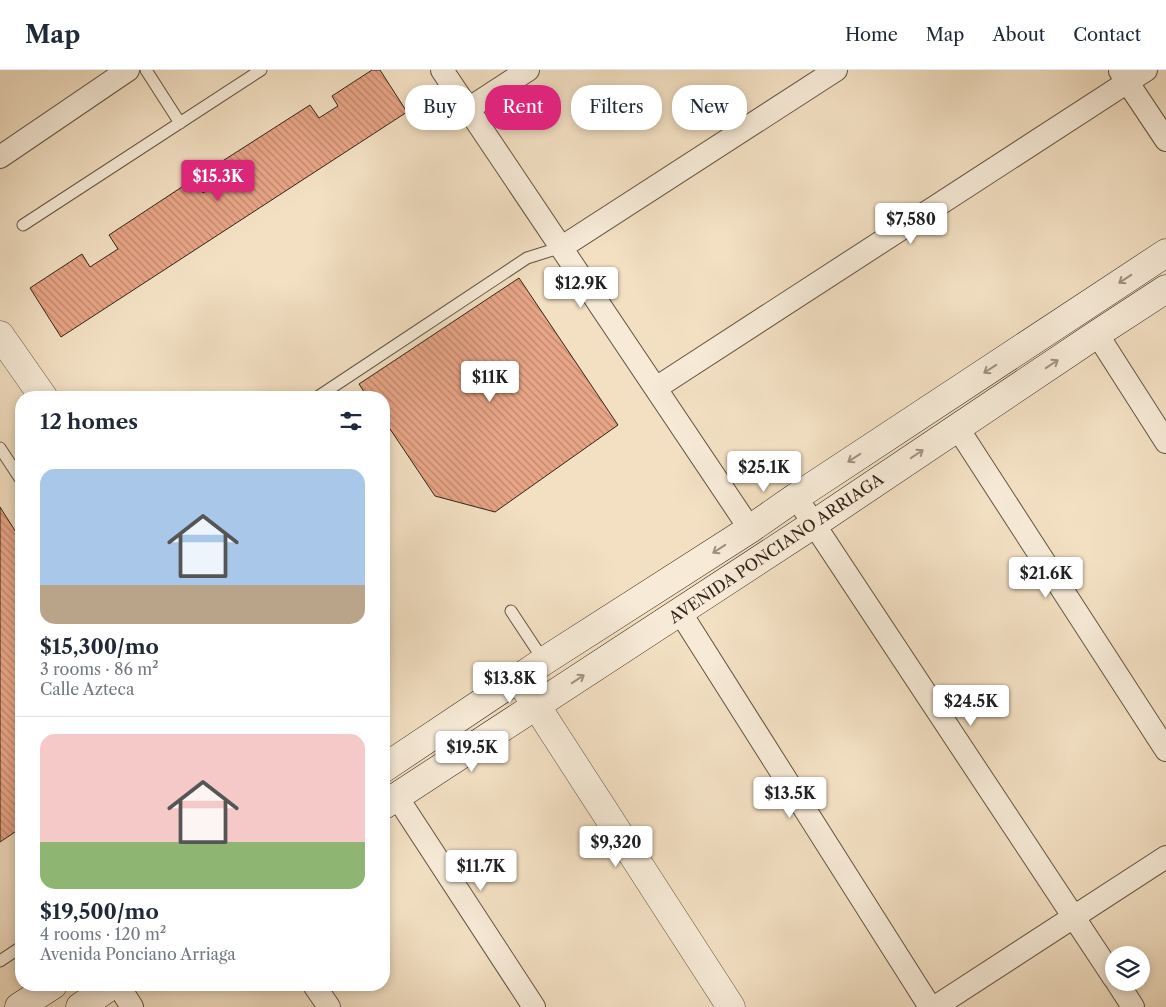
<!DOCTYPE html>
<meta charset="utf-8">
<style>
body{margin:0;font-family:"Libre Caslon Text",serif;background:#f2f2f3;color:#1f2937;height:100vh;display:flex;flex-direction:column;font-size:19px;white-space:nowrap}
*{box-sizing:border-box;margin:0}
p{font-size:16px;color:#747a83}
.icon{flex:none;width:28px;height:28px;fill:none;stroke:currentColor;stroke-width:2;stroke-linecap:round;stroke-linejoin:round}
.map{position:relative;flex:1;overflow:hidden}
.side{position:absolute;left:15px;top:321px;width:375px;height:600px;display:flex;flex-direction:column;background:#fff;border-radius:20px;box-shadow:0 2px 8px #0003}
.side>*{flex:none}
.hud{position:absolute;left:405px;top:15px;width:475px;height:45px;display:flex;gap:10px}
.controls{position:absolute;left:1105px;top:876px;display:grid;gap:10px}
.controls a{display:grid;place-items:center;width:45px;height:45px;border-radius:50%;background:#fff;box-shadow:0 2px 8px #0003;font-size:25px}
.price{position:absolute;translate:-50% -42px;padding:0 11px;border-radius:5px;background:#fff;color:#222;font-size:16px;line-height:32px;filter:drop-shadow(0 1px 2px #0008)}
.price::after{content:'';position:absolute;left:50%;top:30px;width:15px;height:11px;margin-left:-8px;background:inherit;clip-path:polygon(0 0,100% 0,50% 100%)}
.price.current{background:#db2777;color:#fff}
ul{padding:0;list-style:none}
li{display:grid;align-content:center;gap:10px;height:265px;padding:0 25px}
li+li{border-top:1px solid #e0e1e3}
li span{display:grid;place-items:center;height:155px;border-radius:15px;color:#555}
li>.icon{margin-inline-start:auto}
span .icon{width:90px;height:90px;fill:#fffc;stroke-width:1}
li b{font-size:21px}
h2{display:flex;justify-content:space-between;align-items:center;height:60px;padding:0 25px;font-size:21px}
.tag{padding:0 18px;border-radius:20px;background:#fff;box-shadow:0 2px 8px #0003;font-size:18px;line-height:45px}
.tag.current{background:#db2777;color:#fff}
header{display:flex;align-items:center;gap:30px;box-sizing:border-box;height:70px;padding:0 25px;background:#fff;border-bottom:1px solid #e0e1e3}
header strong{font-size:24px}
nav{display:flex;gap:28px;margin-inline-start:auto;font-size:18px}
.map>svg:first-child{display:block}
.building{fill:url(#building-back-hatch);stroke:#332417}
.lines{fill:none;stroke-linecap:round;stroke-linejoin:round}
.service-casing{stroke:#635342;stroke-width:13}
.minor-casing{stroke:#635342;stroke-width:24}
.tertiary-casing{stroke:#635342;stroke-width:29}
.secondary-casing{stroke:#332417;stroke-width:29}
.service{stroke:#f7ebd8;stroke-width:11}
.minor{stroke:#f7ebd8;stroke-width:22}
.tertiary{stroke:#f7ebd8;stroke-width:28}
.secondary{stroke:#f7ebd8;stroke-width:28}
.oneway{stroke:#9f9181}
.labels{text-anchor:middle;stroke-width:4;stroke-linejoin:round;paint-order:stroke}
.street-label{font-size:16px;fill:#332417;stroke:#f7ebd8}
</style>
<header>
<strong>Map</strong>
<nav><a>Home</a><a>Map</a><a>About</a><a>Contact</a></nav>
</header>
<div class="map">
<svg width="1166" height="937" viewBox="0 0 1166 937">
<defs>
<pattern id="building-back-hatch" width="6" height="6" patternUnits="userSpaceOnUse" patternTransform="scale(1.25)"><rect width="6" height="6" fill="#e8a587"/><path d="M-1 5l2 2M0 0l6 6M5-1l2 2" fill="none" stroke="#bd866d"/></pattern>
</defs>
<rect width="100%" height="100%" fill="#f3e0c3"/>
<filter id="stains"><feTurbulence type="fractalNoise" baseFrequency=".004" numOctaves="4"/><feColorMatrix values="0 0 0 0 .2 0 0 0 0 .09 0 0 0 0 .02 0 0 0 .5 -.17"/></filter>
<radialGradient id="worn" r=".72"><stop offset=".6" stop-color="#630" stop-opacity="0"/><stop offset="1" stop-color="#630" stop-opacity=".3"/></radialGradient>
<path class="building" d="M372 0H380L407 42 61 267 30 218 82 184 90 197 118 179 109 165 194 109 203 123 230 105 221 92 310 35 319 48 338 36 332 26Z
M519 208 618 355 495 442 435 426 384 350V328H368L359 314Z
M0 437 21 470V758L0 772Z"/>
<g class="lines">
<g class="service-casing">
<path id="service" d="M146 0 180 53
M23 155 261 0
M316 328 527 188 562 177
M0 378 21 410
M511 541 544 591
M0 891 21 877"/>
</g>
<g class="minor-casing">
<path id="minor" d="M442 0 750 459
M1120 1 1166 70
M468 39 528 0
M0 87 128 0
M562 177 836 0
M1097 264 1166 372
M656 318 1146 0
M957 357 1166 680
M796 427 1114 908
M680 542 930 937
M397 727 534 937
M1117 912 1133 937
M118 915 132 937
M314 915 329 937
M935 937 1166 787"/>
</g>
<g class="tertiary-casing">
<path id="tertiary" d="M0 265 44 328
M519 609 731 937"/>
</g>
<g class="secondary-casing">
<path id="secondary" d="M384 698 544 591 750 459 796 427 1166 183
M384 735 814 454 1097 264 1166 219
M19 937 53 915
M80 937 112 915"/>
</g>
<use href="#service" class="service"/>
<use href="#minor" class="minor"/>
<use href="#tertiary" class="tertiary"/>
<use href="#secondary" class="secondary"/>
</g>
<defs><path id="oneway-shaft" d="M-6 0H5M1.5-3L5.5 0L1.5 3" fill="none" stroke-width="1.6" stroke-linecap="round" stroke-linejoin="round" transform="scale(1.25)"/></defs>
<g class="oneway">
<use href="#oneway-shaft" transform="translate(1125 209) rotate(147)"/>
<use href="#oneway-shaft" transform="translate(1052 294) rotate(-34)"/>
<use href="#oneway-shaft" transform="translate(990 299) rotate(147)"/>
<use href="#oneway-shaft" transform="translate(917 384) rotate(-34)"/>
<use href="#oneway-shaft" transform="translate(854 388) rotate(147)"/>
<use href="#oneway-shaft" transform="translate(719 479) rotate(147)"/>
<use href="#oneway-shaft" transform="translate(578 609) rotate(-33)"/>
</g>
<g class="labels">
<g class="street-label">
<text transform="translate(776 478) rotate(-34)" y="6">AVENIDA PONCIANO ARRIAGA</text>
</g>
</g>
<rect width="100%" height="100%" filter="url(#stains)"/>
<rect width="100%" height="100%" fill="url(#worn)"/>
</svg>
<div class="controls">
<a><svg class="icon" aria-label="layers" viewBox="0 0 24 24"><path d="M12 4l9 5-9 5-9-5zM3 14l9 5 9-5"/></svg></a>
</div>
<b class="price current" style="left:218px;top:132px">$15.3K</b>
<b class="price" style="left:911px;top:175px">$7,580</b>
<b class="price" style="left:581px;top:239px">$12.9K</b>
<b class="price" style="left:490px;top:333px">$11K</b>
<b class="price" style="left:764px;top:423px">$25.1K</b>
<b class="price" style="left:1046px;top:529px">$21.6K</b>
<b class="price" style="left:510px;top:634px">$13.8K</b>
<b class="price" style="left:971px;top:657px">$24.5K</b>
<b class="price" style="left:472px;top:703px">$19.5K</b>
<b class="price" style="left:790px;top:749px">$13.5K</b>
<b class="price" style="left:616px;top:798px">$9,320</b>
<b class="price" style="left:481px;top:822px">$11.7K</b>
<div class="hud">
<a class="tag">Buy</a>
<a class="tag current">Rent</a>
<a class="tag">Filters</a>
<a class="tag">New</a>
</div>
<section class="side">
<h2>12 homes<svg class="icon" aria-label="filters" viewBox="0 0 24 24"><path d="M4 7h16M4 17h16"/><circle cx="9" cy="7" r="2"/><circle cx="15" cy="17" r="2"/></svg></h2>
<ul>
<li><span style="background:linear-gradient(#a9c7e8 75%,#b9a48a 0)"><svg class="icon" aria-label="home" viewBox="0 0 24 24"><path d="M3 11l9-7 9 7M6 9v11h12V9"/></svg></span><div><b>$15,300/mo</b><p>3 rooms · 86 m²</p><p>Calle Azteca</p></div></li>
<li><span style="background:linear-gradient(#f6c9c9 70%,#8fb573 0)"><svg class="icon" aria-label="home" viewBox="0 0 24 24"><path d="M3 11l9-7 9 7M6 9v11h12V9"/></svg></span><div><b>$19,500/mo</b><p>4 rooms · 120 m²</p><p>Avenida Ponciano Arriaga</p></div></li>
</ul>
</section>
</div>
